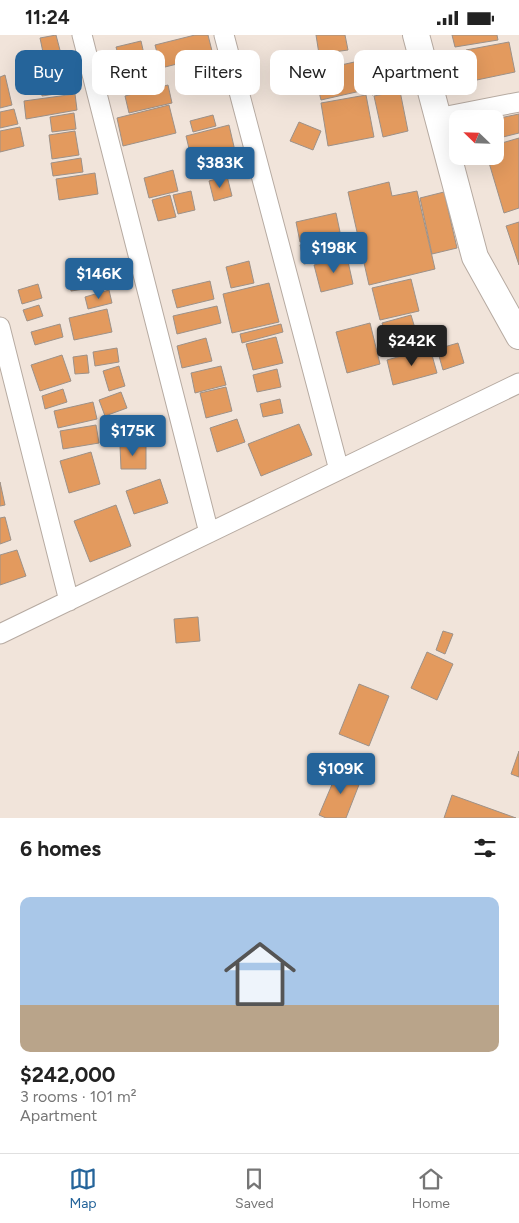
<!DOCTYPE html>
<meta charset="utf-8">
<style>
body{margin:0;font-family:Figtree,sans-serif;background:#f2f2f2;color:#222;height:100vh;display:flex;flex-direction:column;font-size:19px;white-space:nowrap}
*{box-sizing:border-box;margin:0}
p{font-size:16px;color:#767676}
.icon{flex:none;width:28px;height:28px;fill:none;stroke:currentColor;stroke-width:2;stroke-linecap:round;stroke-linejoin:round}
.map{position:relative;height:783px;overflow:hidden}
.panel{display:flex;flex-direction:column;background:#fff;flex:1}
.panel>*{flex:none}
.banner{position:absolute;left:15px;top:15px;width:490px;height:45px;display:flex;gap:10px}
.needle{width:32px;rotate:293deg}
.controls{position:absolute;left:449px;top:75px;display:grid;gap:10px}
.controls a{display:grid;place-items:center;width:55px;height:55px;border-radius:10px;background:#fff;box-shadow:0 5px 20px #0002;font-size:25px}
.price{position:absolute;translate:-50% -42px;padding:0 11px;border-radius:5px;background:#25649a;color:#fff;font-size:16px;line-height:32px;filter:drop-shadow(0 1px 2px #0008)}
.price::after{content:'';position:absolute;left:50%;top:30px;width:15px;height:11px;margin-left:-8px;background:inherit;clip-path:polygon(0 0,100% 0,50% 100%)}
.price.on{background:#222;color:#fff}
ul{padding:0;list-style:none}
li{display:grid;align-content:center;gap:10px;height:265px;padding:0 20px}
li span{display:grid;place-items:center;height:155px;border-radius:10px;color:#555}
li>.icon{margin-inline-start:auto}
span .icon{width:90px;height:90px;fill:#fffc;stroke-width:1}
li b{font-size:21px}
h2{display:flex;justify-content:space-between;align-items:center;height:60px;padding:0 20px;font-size:21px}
.tag{padding:0 18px;border-radius:10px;background:#fff;box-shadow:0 5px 20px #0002;font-size:18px;line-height:45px}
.tag.on{background:#25649a;color:#fff}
.status{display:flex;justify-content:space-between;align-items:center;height:35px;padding:0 25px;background:#fff;direction:ltr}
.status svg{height:14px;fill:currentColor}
.tabs{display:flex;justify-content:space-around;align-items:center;height:70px;border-top:1px solid #e0e0e0;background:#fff;font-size:14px;color:#767676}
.tabs a{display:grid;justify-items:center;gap:2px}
.tabs .on{color:#25649a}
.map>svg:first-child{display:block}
.building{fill:#e39a5e;stroke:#9d9188}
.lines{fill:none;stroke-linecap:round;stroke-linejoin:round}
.street-casing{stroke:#b6aaa1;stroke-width:21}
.secondary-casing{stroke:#b6aaa1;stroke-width:28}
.street{stroke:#fff;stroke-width:19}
.secondary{stroke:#fff;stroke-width:26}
</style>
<div class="status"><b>11:24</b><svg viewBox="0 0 49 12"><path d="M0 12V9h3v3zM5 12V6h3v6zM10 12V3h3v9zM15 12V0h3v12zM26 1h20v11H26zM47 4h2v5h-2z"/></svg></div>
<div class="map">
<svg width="519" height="783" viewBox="0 0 519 783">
<rect width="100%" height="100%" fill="#f1e4da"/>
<path class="building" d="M56 0 61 19 44 22 40 3Z
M195 0H208L213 20 161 33 155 10Z
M316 0H345L348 15 319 19Z
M452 0H497L498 5 455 12Z
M141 6 146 28 122 34 116 12Z
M509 7 515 37 472 46 466 15Z
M390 19 398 54 372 60 364 25Z
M359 26 365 55 321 65 314 36Z
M204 31 207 43 192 47 189 34Z
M58 32 62 58 42 61 38 35Z
M5 40 12 70 0 73V42Z
M168 50 172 68 129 78 125 61Z
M400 56 408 96 383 102 374 61Z
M75 59 77 75 26 84 24 66Z
M366 60 374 102 328 111 321 68Z
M169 70 176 98 123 111 117 83Z
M14 74 18 89 0 93V77Z
M74 78 76 94 52 97 50 82Z
M519 79V98L499 103 495 84Z
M213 80 216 91 193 97 190 86Z
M299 87 321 96 313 115 290 106Z
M229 90 235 116 192 126 186 101Z
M20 92 24 111 0 117V96Z
M75 96 79 120 52 124 49 100Z
M519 103V173L504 178 487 121H495V110Z
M81 123 83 137 53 141 51 128Z
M173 135 178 156 149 163 144 143Z
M95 138 98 159 59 165 56 144Z
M227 141 232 161 214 166 209 146Z
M389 147 392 161 417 156 435 234 369 250 348 157Z
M191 156 195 175 178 179 173 160Z
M444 157 457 213 432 219 420 163Z
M170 160 176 182 158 186 152 165Z
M336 178 340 197 300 207 296 187Z
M519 187V230L506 191Z
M346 199 351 218 304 229 300 210Z
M347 222 353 249 321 257 314 230Z
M249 226 254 248 231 253 226 232Z
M94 232 97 252 71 256 69 236Z
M411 244 419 276 380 285 372 253Z
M210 246 214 264 177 273 172 255Z
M269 248 279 287 232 298 223 259Z
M38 249 42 263 22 269 18 255Z
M109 255 112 268 88 274 85 262Z
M39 270 43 281 27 286 23 275Z
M217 271 221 288 177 299 173 281Z
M107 274 112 297 74 305 69 283Z
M411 280 420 310 391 318 382 288Z
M370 288 380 329 347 338 336 297Z
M60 289 63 302 35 310 31 297Z
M281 289 283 297 242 308 240 299Z
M276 302 283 328 253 335 246 309Z
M206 303 212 326 182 333 177 311Z
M458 308 464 328 443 335 437 314Z
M117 313 119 327 95 331 93 317Z
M430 313 437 338 393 350 387 325Z
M62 320 71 346 40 356 31 330Z
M87 320 89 338 75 339 73 322Z
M119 331 125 351 109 356 103 336Z
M221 331 226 350 195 358 191 338Z
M277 334 281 352 257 357 253 340Z
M226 352 232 376 206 383 200 358Z
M63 354 67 367 45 374 42 361Z
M121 357 127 373 105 381 99 365Z
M280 364 283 378 263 382 260 369Z
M93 367 97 384 58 393 54 376Z
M237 384 245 407 217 417 210 393Z
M299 389 312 420 261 441 248 409Z
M96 390 99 408 63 414 60 396Z
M120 411H146V434H121Z
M91 417 100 449 69 458 60 426Z
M160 444 168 468 134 479 126 456Z
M0 447 5 470 0 471Z
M116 470 131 511 90 527 74 486Z
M5 482 11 505 0 509V483Z
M17 515 26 541 0 550V520Z
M198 582 200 606 176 608 174 584Z
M443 596 453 599 445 619 436 615Z
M427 617 453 629 437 665 411 653Z
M359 649 389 661 369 711 339 699Z
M519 716V742L511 739Z
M339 733 362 742 346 783H326L319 780Z
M452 760 516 783H444Z"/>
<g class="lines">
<g class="street-casing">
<path id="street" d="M82 0 209 498
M224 0 339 435
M437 83 519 67
M0 292 69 566
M0 599 519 348"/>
</g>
<g class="secondary-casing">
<path id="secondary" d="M416 0 475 222 519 301"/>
</g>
<use href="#street" class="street"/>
<use href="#secondary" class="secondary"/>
</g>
</svg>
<div class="controls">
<a><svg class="needle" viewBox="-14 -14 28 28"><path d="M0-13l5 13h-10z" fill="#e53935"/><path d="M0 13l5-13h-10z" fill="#767676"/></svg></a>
</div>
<b class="price" style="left:220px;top:154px">$383K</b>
<b class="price" style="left:334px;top:239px">$198K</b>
<b class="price" style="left:99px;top:265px">$146K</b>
<b class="price on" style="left:412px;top:332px">$242K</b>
<b class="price" style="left:133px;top:422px">$175K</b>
<b class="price" style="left:341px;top:760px">$109K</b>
<div class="banner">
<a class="tag on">Buy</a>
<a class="tag">Rent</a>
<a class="tag">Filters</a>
<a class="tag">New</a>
<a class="tag">Apartment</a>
</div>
</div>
<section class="panel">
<h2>6 homes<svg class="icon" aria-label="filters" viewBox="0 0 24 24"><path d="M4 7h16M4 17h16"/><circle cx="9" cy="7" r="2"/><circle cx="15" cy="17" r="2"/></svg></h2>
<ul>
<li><span style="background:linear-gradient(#a9c7e8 70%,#b9a48a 0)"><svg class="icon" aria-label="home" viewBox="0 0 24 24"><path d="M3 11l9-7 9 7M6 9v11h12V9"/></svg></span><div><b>$242,000</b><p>3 rooms · 101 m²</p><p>Apartment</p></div></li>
</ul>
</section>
<nav class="tabs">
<a class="on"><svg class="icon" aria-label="map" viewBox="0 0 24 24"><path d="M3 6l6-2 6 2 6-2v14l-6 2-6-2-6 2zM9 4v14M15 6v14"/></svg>Map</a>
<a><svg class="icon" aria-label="saved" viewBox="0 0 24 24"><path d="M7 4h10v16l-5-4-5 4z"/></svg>Saved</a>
<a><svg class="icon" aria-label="home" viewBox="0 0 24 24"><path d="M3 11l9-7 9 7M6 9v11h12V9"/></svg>Home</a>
</nav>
